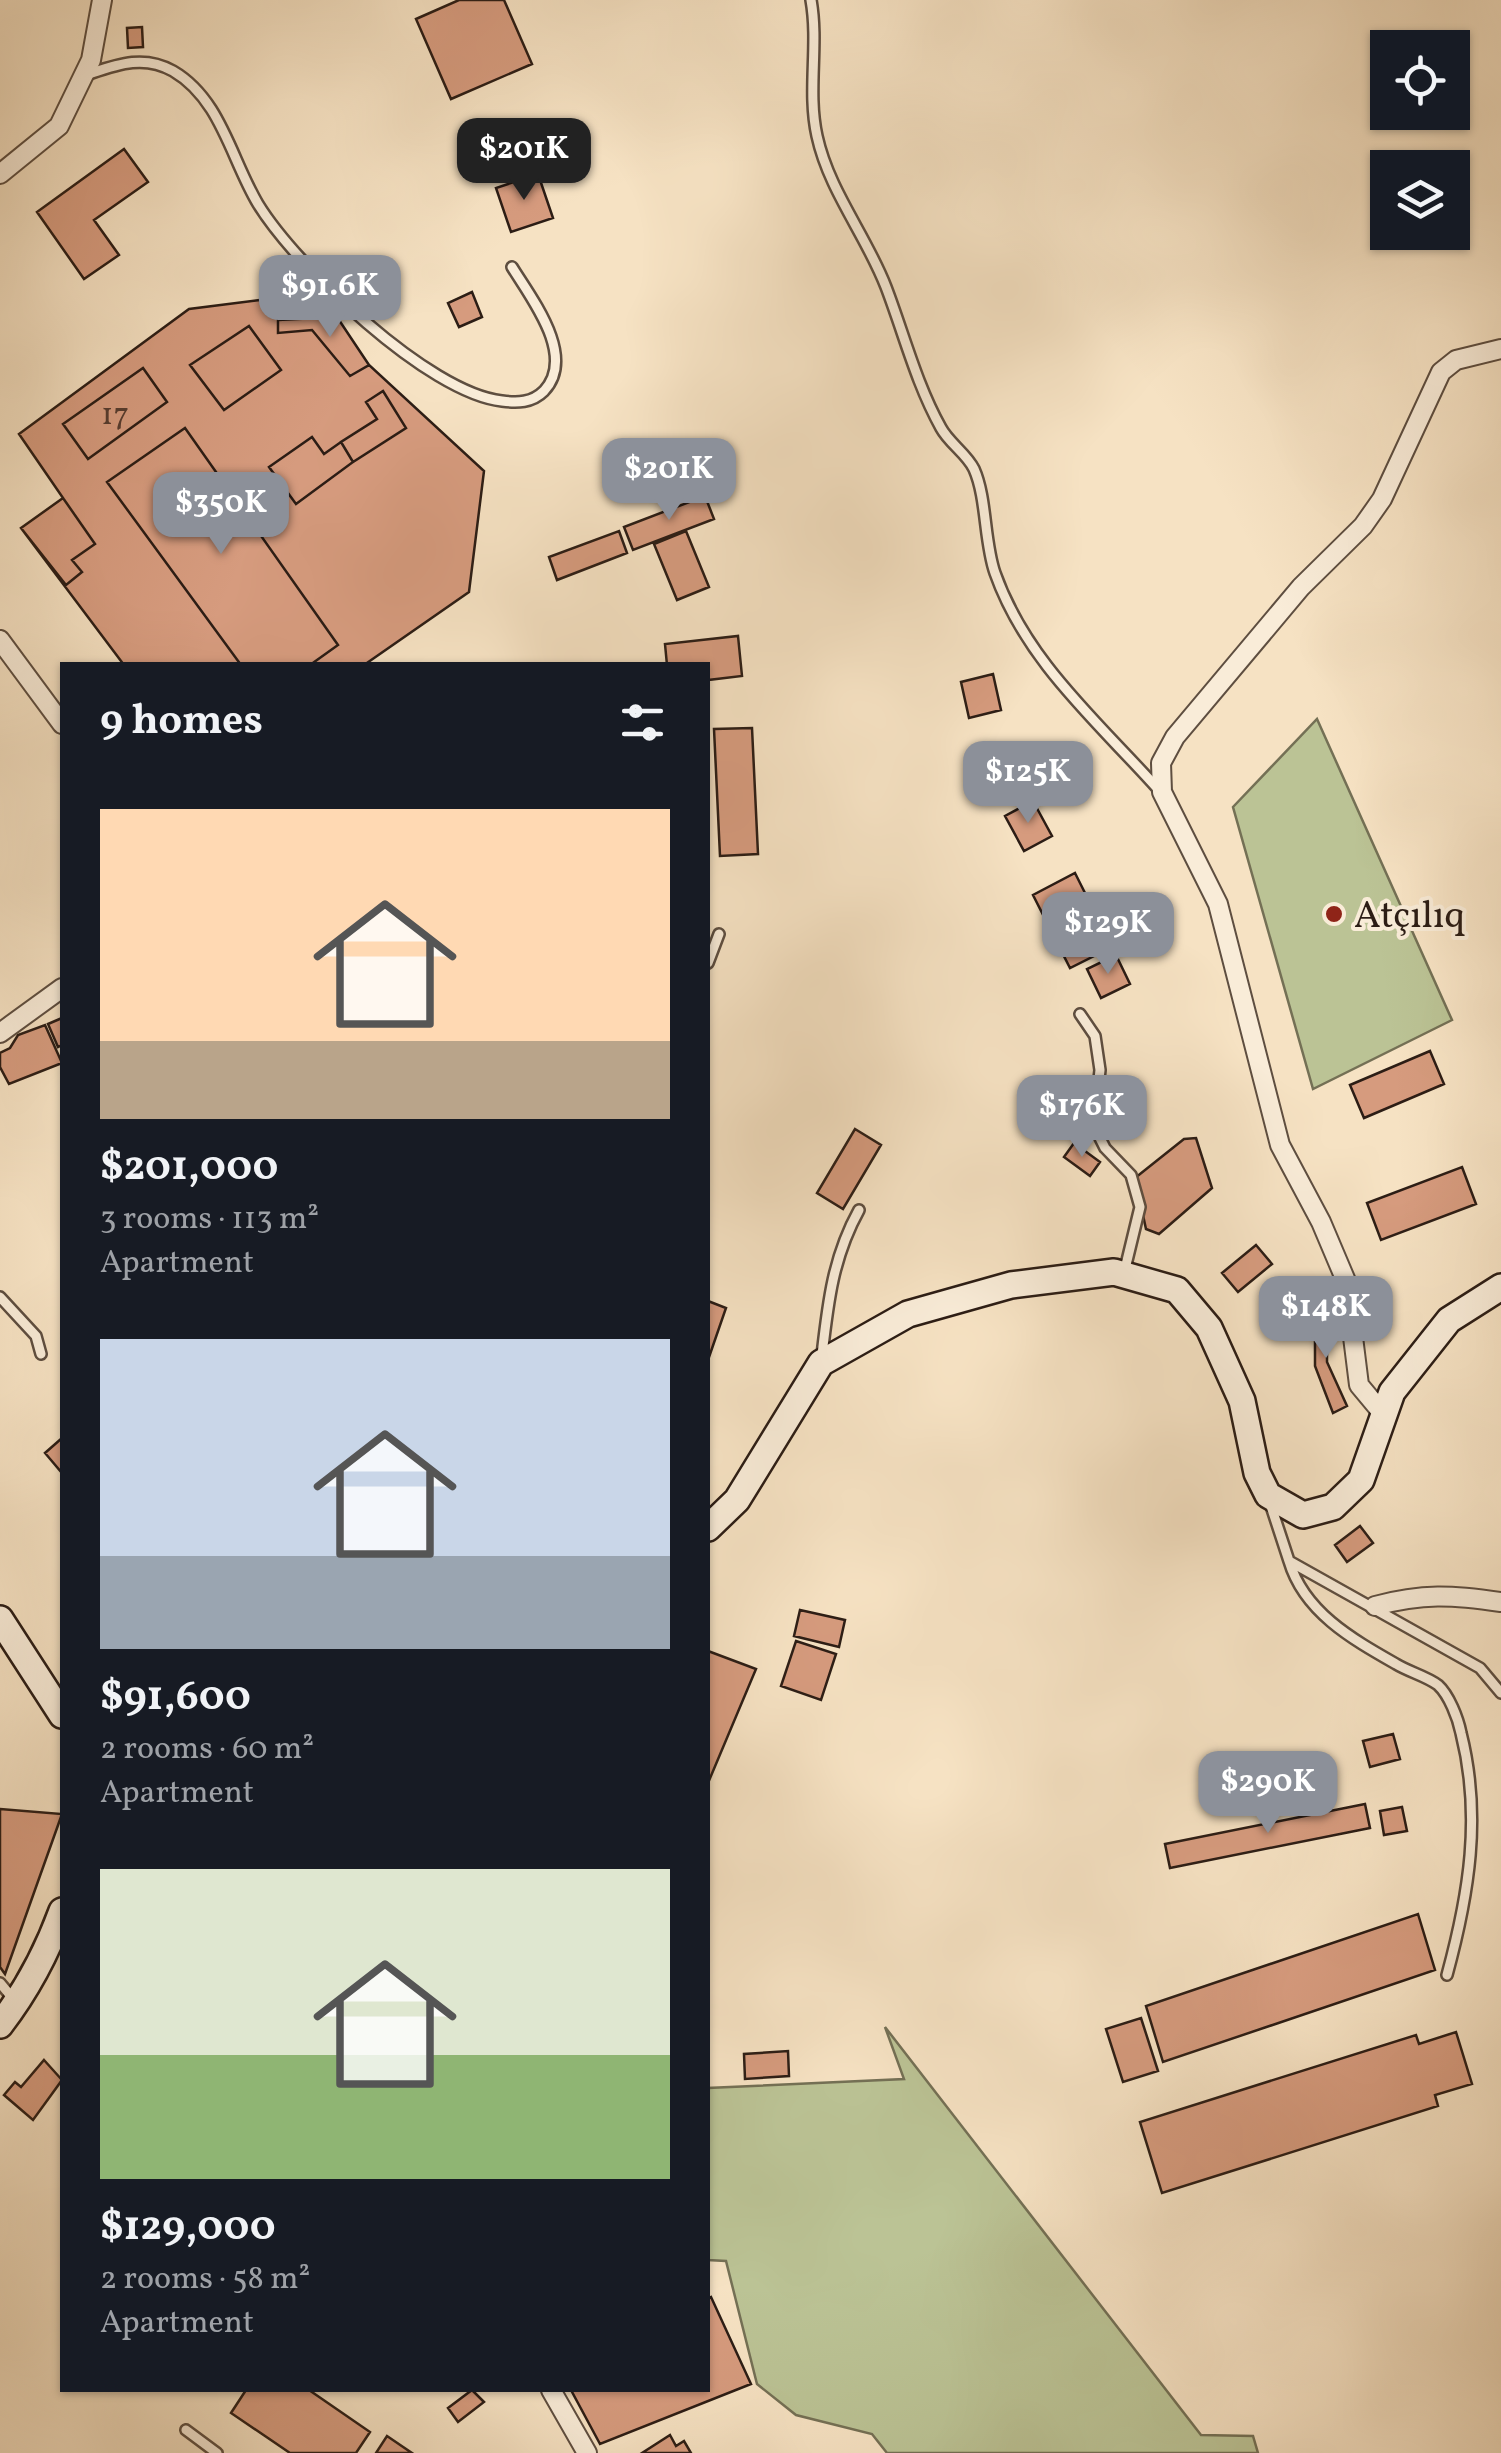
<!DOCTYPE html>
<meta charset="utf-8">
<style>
body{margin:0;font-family:Vollkorn,serif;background:#242831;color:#f1f3f6;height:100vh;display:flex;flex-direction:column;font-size:38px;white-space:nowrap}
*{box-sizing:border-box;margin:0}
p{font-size:32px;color:#9ea1a6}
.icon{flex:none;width:55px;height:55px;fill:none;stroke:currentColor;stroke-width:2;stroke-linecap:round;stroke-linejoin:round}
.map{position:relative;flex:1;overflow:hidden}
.sheet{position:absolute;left:60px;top:662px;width:650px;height:1730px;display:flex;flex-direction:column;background:#171b24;border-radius:0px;box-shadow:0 2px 8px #0004}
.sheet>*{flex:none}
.fabs{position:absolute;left:1370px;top:30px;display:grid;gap:20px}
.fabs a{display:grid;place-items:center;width:100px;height:100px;border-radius:0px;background:#171b24;box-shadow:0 2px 8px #0004;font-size:50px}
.price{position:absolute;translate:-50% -85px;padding:0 22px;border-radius:20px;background:#8c9099;color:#fff;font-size:32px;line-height:65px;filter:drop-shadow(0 2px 5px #0008)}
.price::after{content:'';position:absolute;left:50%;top:60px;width:30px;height:22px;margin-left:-15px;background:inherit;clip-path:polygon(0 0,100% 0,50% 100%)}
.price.selected{background:#222;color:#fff}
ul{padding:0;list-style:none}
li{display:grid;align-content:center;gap:20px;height:530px;padding:0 40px}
li span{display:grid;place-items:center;height:310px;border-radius:0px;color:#555}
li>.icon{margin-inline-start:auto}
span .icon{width:180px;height:180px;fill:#fffc;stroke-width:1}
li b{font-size:42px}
h2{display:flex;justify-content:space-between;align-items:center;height:120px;padding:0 40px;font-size:42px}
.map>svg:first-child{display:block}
.green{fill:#bbc395;stroke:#747055;stroke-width:2.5}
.building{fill:#d69b7e;stroke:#2c1d15;stroke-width:2.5}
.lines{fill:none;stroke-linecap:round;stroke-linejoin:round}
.lane-casing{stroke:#5e4e40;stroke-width:14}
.street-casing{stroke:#5e4e40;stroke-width:22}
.secondary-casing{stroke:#2c1d15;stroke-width:30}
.lane{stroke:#f9ecd8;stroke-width:9}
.street{stroke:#f9ecd8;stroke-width:18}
.secondary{stroke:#f9ecd8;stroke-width:25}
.poi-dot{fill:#8f2418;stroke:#f9ecd8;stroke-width:4}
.labels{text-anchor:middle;stroke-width:8;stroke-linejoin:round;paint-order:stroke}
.number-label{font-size:32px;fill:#563c2f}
.poi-label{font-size:38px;fill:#2c1d15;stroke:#f9ecd8;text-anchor:start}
</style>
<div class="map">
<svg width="1501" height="2453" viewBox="0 0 1501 2453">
<rect width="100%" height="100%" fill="#f6e2c3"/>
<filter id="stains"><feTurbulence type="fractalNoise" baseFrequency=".002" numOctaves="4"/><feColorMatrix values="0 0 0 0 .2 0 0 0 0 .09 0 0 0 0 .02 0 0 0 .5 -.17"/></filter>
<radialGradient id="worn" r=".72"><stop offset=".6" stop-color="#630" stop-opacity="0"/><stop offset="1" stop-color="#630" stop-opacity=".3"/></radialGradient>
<path class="green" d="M1317 719 1452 1020 1313 1089 1233 807Z
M885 2027 1201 2435 1253 2436 1258 2453H887L872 2434 796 2415 757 2384 726 2261 708 2260V2088L904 2079Z"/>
<path class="building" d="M459 0H504L532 64 451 99 416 19Z
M142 27 143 47 128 48 127 28Z
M124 149 148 182 94 220 119 255 84 279 37 212Z
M538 174 553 218 511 232 496 188Z
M472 292 482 317 459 327 448 303Z
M276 298 278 320 337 317 369 365 484 471 469 592 364 665H124L21 528 63 498 19 434 189 309Z
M337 317 369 365 350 376 312 330 278 333V320Z
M249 326 281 370 224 410 190 365Z
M143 368 167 402 88 459 63 424Z
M383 391 406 428 353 462 341 442 377 419 366 402Z
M185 428 338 645 310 665H241L107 482Z
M312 437 324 454 341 442 353 462 296 504 269 467Z
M705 496 714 519 633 550 624 527Z
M63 498 95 544 72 560 82 572 66 585 21 528Z
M619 531 627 553 557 580 549 557Z
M686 531 709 587 677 600 654 544Z
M738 636 742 676 708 680V665H667L665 644Z
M993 674 1001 710 969 718 961 682Z
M752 728 758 854 720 856 714 729Z
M1033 801 1052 836 1024 851 1005 816Z
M1075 873 1112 947 1070 968 1033 895Z
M1116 955 1130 984 1101 998 1087 969Z
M62 1018V1045L58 1047 48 1024Z
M45 1025 62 1063 9 1084 0 1067V1053L10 1048 18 1035Z
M1430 1051 1444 1084 1364 1118 1350 1085Z
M855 1129 881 1145 843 1209 817 1193Z
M1196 1138 1212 1188 1159 1234 1146 1229 1135 1178 1184 1139Z
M1074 1143 1100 1162 1090 1176 1064 1157Z
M1462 1167 1476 1204 1381 1240 1367 1203Z
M1256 1245 1272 1264 1238 1292 1222 1273Z
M708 1301 726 1308 708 1360Z
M1315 1304 1327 1306V1362L1347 1406 1333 1413 1315 1366Z
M62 1438V1473L45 1453Z
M1360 1526 1373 1543 1347 1562 1335 1545Z
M800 1610 845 1620 839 1647 794 1636Z
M796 1641 836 1654 821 1700 781 1686Z
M708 1651 756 1669 708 1783Z
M1393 1734 1400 1759 1370 1767 1363 1741Z
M1365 1804 1370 1828 1170 1868 1165 1844Z
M1402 1807 1407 1831 1384 1835 1380 1811Z
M0 1809 62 1814 5 1974 0 1967Z
M1418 1914 1435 1970 1163 2062 1146 2006Z
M1141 2018 1158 2071 1123 2082 1106 2029Z
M1456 2032 1472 2084 1435 2095 1438 2106 1162 2193 1140 2122 1416 2035 1419 2044Z
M788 2051 789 2076 745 2079 744 2054Z
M44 2060 62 2080 33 2120 4 2095 15 2082 21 2087Z
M711 2297 751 2384 600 2444 571 2390H708V2299Z
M246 2390H309L370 2432 356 2453H290L231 2413Z
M472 2390 484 2402 458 2422 448 2408Z
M670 2435 676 2446 684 2441 691 2453H642Z
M387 2436 412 2453H376Z"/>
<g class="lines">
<g class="lane-casing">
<path id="lane" d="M811 0C819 45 807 91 817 136 829 191 866 235 886 287 904 334 916 383 941 428 949 443 967 454 974 469 987 498 984 542 995 573 1026 661 1097 721 1158 789
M86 75C116 65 143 54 173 71 221 99 231 159 258 204 296 266 428 393 502 401 517 403 532 403 544 391 577 356 531 298 512 267
M708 963 719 934
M1080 1014 1095 1036 1100 1070 1094 1126 1105 1148 1131 1175 1140 1207 1124 1273
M0 1297 36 1336 41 1354
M822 1355C828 1302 833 1257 859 1210
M1270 1503 1289 1561 1480 1668 1501 1693
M1289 1561C1304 1612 1352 1639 1396 1664 1409 1672 1426 1676 1438 1685 1449 1695 1458 1718 1461 1733 1482 1816 1469 1894 1447 1975
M0 1983 15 2001
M186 2430 217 2453"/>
</g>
<g class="street-casing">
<path id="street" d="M0 174 59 126 91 60 102 0
M0 640 62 724
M0 1033 62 988
M1384 1415 1359 1385 1346 1281 1321 1222 1280 1145 1218 904 1162 792 1161 763 1175 737 1301 587 1363 526 1382 499 1441 372 1456 360 1501 349
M1375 1606C1423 1593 1452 1595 1501 1602
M551 2390 587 2453"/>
</g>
<g class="secondary-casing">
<path id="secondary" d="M708 1528 737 1500 821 1363 908 1314 1011 1285 1114 1272 1177 1290 1209 1328 1242 1401 1257 1473 1268 1495 1303 1515 1333 1507 1361 1480 1392 1392 1449 1320 1501 1287
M0 1619 62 1715
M0 2025C27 1990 47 1952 62 1911"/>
</g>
<use href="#lane" class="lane"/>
<use href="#street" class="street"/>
<use href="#secondary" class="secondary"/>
</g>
<circle class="poi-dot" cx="1334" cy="914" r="10"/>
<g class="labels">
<g class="number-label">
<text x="115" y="424">17</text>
</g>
<g class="poi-label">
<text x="1354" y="927">Atçılıq</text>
</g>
</g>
<rect width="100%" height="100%" filter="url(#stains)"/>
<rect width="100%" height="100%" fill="url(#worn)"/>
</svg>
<div class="fabs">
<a><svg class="icon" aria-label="locate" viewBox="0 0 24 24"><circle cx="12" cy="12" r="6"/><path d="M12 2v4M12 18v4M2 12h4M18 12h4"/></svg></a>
<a><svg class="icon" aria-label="layers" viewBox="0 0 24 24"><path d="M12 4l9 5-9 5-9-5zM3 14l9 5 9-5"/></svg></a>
</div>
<b class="price selected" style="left:524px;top:203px">$201K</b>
<b class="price" style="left:330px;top:340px">$91.6K</b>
<b class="price" style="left:669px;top:523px">$201K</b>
<b class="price" style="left:221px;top:557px">$350K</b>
<b class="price" style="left:1028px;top:826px">$125K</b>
<b class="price" style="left:1108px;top:977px">$129K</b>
<b class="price" style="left:1082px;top:1160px">$176K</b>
<b class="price" style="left:1326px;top:1361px">$148K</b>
<b class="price" style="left:1268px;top:1836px">$290K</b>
<section class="sheet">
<h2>9 homes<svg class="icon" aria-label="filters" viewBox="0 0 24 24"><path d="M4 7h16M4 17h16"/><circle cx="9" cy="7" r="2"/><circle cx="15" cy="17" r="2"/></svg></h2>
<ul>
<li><span style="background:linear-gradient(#ffd9b3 75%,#b9a48a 0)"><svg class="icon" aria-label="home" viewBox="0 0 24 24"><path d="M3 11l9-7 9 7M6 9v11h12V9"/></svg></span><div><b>$201,000</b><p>3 rooms · 113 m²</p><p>Apartment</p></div></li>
<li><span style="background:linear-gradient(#c9d6e8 70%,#9aa5b1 0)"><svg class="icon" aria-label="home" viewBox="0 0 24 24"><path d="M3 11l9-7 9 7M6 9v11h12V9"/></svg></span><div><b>$91,600</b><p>2 rooms · 60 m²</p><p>Apartment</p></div></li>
<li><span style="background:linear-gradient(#dfe7d0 60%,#8fb573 0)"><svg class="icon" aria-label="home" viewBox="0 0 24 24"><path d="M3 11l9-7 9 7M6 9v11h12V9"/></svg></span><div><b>$129,000</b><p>2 rooms · 58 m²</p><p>Apartment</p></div></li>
</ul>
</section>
</div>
